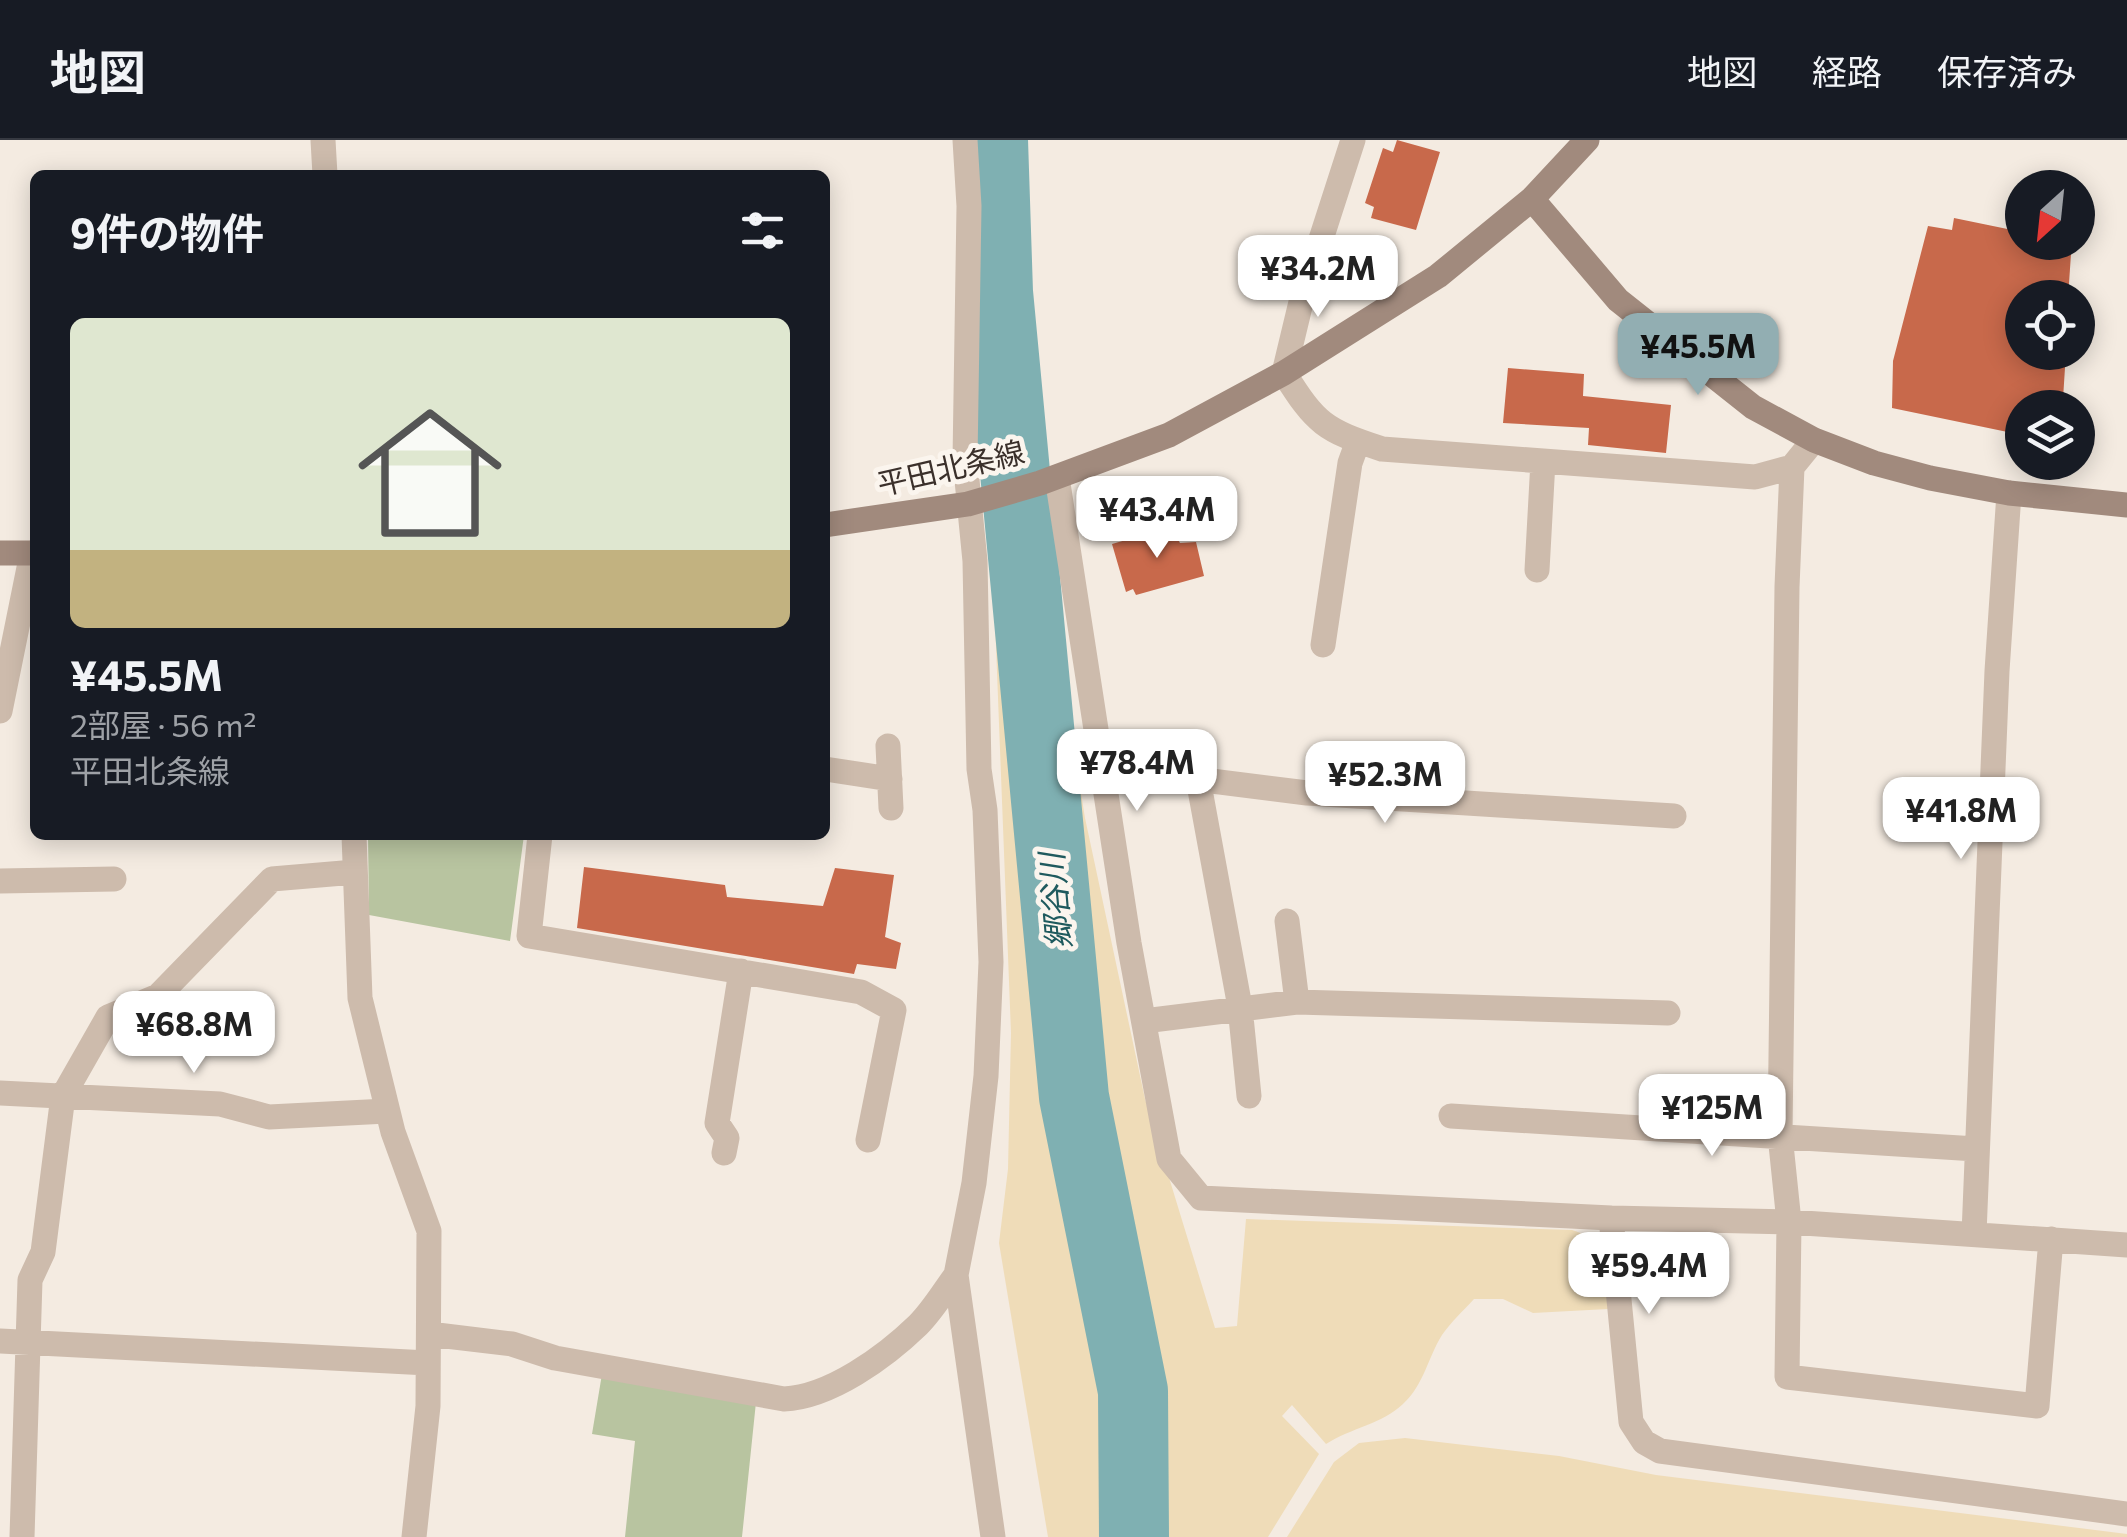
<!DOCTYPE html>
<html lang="ja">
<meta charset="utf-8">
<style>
body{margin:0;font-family:Commissioner,"Noto Sans JP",sans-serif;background:#20242c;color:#f1f3f6;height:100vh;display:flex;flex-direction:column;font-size:38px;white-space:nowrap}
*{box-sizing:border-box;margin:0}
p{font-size:32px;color:#9ea1a6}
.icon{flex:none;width:55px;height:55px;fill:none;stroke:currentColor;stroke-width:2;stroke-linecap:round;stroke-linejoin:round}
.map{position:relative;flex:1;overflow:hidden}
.drawer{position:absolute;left:30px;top:30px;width:800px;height:670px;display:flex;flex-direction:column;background:#171b24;border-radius:15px;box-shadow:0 5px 25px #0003}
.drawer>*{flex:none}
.needle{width:65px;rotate:207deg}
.fabs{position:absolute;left:2005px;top:30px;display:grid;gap:20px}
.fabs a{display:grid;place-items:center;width:90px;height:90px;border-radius:50%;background:#171b24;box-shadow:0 5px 25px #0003;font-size:50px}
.price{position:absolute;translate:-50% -85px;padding:0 22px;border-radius:20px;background:#fff;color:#222;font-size:32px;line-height:65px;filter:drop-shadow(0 2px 5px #0008)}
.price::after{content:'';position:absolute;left:50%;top:60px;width:30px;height:22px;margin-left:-15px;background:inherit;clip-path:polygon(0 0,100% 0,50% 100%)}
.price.on{background:#92aeb2;color:#111}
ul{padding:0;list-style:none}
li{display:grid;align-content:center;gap:20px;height:530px;padding:0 40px}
li span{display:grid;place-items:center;height:310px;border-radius:15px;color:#555}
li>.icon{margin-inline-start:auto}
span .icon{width:180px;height:180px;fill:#fffc;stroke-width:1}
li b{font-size:42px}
h2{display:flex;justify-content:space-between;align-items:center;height:120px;padding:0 40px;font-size:42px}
header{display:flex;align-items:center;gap:60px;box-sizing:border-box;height:140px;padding:0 50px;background:#171b24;border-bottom:2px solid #363941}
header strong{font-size:48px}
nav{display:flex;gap:55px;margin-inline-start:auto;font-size:35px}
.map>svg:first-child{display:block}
.green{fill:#b8c4a0}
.sand{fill:#efdcb8}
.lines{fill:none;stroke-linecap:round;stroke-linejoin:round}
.river{stroke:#7fb0b2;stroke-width:70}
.building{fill:#c8694b}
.street{stroke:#cdbbac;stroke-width:25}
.secondary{stroke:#a18a7d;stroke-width:25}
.labels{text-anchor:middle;stroke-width:10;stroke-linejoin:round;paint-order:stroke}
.street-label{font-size:30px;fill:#3b302b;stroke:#fbf5ee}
.water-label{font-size:32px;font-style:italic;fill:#1f5a5e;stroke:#fbf5ee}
</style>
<header>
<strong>地図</strong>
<nav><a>地図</a><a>経路</a><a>保存済み</a></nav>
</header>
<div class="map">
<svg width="2127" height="1397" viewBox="0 0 2127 1397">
<rect width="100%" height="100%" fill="#f4ebe1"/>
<path class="green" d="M368 695H524L510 801 369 775Z
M602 1234 756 1262 742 1397H625L635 1301 592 1294Z"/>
<path class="sand" d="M1039 387 1085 678 1145 959 1215 1188 1237 1186 1246 1079 1572 1090C1613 1102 1604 1133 1608 1169L1533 1173 1503 1159H1474C1464 1170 1451 1182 1442 1195 1428 1217 1424 1245 1403 1264 1382 1284 1351 1288 1326 1304L1292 1265 1282 1276 1319 1314 1268 1397H1048L999 1103 1008 1029 1011 893 992 403Z
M1405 1298 1559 1316 1656 1335 2127 1394V1397H1287L1334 1322 1359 1303Z"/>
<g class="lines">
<path class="river" d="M993 0 998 152 1074 957 1133 1251 1134 1397"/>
</g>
<path class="building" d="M1397 0 1440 12 1416 90 1371 78 1374 67 1365 63 1383 8 1393 12Z
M1954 78 2022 92V102H2045V110L2071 114 2068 158H2022V212H2066L2063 259 2043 256 2040 268H2022V295L1892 268 1893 221 1928 86 1952 90Z
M1508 228 1584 234 1583 256 1671 265 1666 313 1588 305 1589 288 1503 283Z
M1171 387 1180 403 1196 402 1204 436 1136 455 1133 449 1126 452 1112 404Z
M584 727 725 745 727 757 823 766 835 728 894 735 885 797 901 803 896 829 857 824 854 834 577 788Z"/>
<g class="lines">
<path class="street" d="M323 0 325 35
M965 0 969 66 965 320 975 421 979 629 985 670 991 822 986 936 974 1043 956 1135 993 1397
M1353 0 1302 158 1284 233C1316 284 1324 290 1382 309L1755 337 1792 327 1814 300
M1792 327 1787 447 1780 995 1789 1082 1787 1237 2037 1266 2051 1099
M1057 337 1129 803 1169 1019 1201 1058 1611 1078 1631 1282 1644 1302 1660 1311 2127 1374
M1537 430 1543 321
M1323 505 1350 323 1358 301
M0 571 32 413
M888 606 891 668
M1101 627 1307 653 1674 676
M825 629 890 639
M1198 639 1240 867 1249 956
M354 695 360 858 393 992 429 1091 428 1266 414 1397
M540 695 529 796 861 852 894 870 868 1000
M0 741 114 739
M1287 781 1297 862
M1144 881 1297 862 1668 873
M0 953 220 964 269 977 387 971
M1451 976 1976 1009
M724 1013 727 998 717 983 741 831
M1611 1078 1789 1082 2127 1105
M1974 1094 1997 531 2009 353
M429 1194 512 1204 555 1218 784 1259C830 1257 885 1217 918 1185 933 1170 944 1151 956 1135
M0 1201 428 1223
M22 1397 30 1140 43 1112 63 956 108 877 158 856 272 739 355 732"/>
<path class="secondary" d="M1532 59 1618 160 1753 267 1814 300 1874 323 1930 338 2009 353 2127 365
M825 385 968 364 1040 343 1169 295 1284 233 1438 136 1532 59 1587 0
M0 413H35"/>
</g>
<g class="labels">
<g class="street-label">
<text transform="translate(951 329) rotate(-13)" y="10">平田北条線</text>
</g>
<g class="water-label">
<text transform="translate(1056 761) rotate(-95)" y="11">郷谷川</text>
</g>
</g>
</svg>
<div class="fabs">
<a><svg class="needle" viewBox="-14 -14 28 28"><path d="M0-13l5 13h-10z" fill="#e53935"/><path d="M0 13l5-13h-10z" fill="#9ea1a6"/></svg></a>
<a><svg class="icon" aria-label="locate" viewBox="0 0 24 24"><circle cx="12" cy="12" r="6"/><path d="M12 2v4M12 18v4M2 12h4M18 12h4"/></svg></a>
<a><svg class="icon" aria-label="layers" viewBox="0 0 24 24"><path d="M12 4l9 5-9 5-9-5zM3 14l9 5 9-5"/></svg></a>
</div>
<b class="price" style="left:1318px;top:180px">¥34.2M</b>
<b class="price on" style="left:1698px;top:258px">¥45.5M</b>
<b class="price" style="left:1157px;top:421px">¥43.4M</b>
<b class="price" style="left:1137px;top:674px">¥78.4M</b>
<b class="price" style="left:1385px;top:686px">¥52.3M</b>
<b class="price" style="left:1961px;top:722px">¥41.8M</b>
<b class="price" style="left:194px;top:936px">¥68.8M</b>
<b class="price" style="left:1712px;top:1019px">¥125M</b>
<b class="price" style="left:1649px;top:1177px">¥59.4M</b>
<section class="drawer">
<h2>9件の物件<svg class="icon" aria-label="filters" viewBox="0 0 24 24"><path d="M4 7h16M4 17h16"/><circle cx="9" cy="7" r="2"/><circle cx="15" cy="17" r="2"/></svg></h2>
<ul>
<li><span style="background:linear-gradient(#dfe7d0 75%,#c2b280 0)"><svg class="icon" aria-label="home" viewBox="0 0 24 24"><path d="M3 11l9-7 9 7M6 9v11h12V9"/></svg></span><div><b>¥45.5M</b><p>2部屋 · 56 m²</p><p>平田北条線</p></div></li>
</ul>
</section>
</div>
